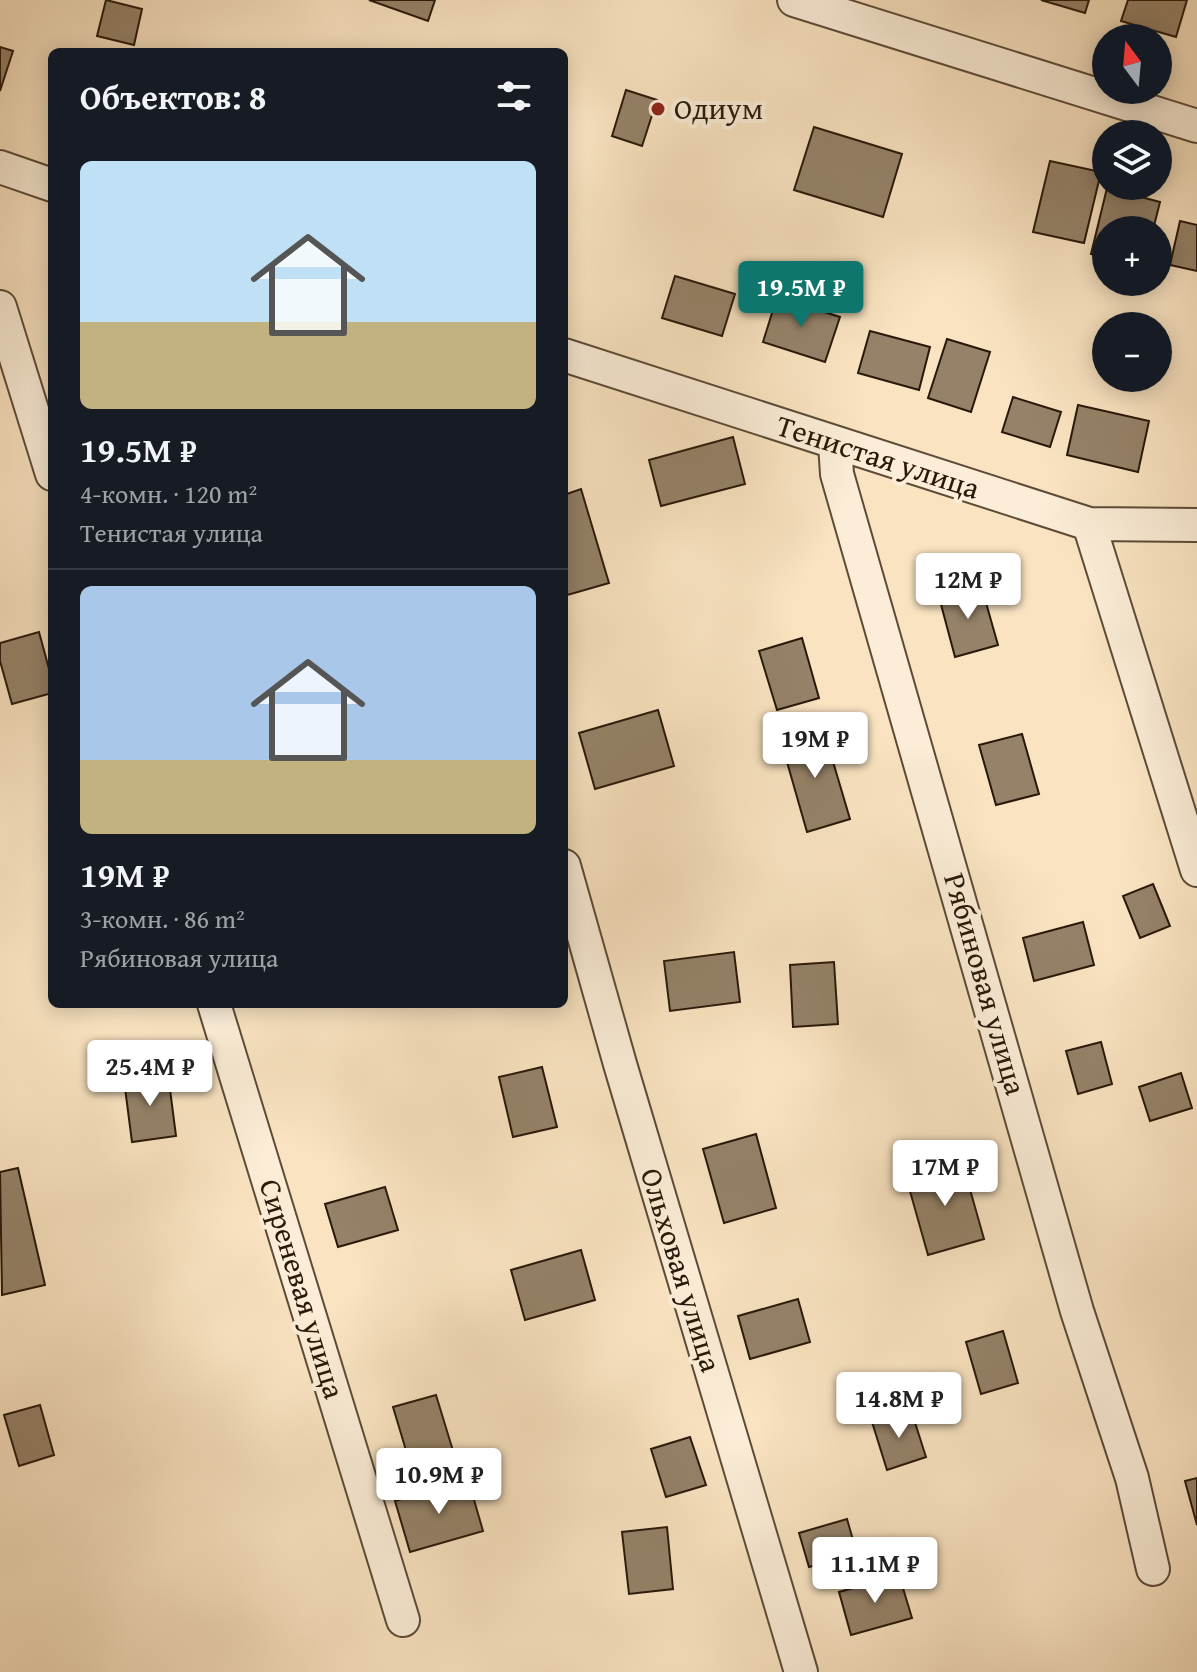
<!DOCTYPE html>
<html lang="ru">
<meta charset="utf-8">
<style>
body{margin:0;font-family:"Gentium Book Plus",serif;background:#20242c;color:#f1f3f6;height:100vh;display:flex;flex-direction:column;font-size:30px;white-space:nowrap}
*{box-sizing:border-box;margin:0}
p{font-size:26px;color:#9ea1a6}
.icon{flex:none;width:44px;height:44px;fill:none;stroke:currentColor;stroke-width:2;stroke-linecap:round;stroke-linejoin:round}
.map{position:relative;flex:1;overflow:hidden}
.panel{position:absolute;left:48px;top:48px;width:520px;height:960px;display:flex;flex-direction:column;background:#171b24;border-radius:12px;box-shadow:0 4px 20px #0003}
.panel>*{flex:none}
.needle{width:52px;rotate:344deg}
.fabs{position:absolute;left:1092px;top:24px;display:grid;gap:16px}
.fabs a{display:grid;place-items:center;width:80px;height:80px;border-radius:50%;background:#171b24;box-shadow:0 4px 20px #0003;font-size:40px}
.price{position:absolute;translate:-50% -68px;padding:0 18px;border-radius:8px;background:#fff;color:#222;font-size:26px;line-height:52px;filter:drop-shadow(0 2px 4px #0008)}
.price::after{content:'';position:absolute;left:50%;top:48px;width:24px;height:18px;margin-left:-12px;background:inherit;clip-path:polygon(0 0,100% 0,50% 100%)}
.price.current{background:#0f766e;color:#fff}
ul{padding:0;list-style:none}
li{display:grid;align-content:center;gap:16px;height:424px;padding:0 32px}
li+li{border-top:2px solid #363941}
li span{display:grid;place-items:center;height:248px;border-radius:12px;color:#555}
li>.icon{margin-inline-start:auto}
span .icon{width:144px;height:144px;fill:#fffc;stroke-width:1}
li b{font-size:34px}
h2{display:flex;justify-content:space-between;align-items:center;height:96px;padding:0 32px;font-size:34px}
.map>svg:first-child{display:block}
.building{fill:#958269;stroke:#291809;stroke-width:2}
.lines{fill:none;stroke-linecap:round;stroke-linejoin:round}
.minor-casing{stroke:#5d4b37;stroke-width:36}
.minor{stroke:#fbedd7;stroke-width:32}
.poi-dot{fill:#8f2418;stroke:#fbedd7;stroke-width:3}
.labels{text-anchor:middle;stroke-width:8;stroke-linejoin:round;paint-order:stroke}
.poi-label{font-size:30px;fill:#291809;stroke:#fbedd7;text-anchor:start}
.street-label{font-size:30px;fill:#291809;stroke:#fbedd7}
</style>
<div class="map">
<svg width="1197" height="1672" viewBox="0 0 1197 1672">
<rect width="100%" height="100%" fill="#f9e3c1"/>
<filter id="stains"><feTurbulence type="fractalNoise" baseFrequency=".0025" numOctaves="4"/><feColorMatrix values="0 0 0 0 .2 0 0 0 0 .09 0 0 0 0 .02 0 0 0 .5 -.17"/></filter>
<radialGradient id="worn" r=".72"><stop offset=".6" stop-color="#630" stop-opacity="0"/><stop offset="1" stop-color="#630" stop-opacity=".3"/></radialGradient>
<path class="building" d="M106 0 142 9 134 45 97 36Z
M369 0H435L428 21Z
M1041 0H1089L1085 13Z
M1128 0H1187L1176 37 1121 21Z
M0 47 13 51 0 91Z
M626 90 657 100 642 146 612 136Z
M814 127 902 154 883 217 794 190Z
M1050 161 1101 172 1084 243 1033 232Z
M1107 188 1160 202 1153 230H1106V257L1091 254Z
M1180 221 1197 225V271L1170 265Z
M675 276 735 294 722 336 662 318Z
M777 297 840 317 825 362 763 342Z
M870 331 930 347 919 390 858 373Z
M947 339 990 352 971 412 928 398Z
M1013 397 1061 412 1050 447 1002 432Z
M1078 405 1149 421 1138 472 1067 455Z
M733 437 745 484 661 506 649 460Z
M581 489 609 583 564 596V495Z
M981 585 998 645 955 657 939 597Z
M39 632 52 680V693L12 704 0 661V643Z
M802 638 819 698 777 710 759 651Z
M658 710 674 766 595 789 579 733Z
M823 728 850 819 807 832 781 741Z
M1022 734 1039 794 996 805 979 745Z
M1153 884 1170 926 1140 938 1123 896Z
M1083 922 1094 965 1034 981 1023 938Z
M734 952 740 1002 670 1011 664 961Z
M834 962 838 1024 793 1027 790 965Z
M1101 1042 1112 1084 1078 1094 1066 1051Z
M542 1067 557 1127 513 1137 499 1077Z
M1181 1073 1192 1108 1150 1121 1139 1087Z
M168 1074 176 1136 132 1142 124 1080Z
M756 1134 776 1208 724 1223 703 1149Z
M962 1161 984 1239 928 1255 906 1177Z
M18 1168 45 1285 2 1295 0 1172Z
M385 1187 398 1230 338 1247 325 1204Z
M581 1250 595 1300 525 1320 511 1270Z
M798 1299 810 1342 750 1359 738 1316Z
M1003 1331 1018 1383 981 1394 966 1342Z
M436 1395 454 1454 411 1467 393 1407Z
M40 1405 54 1455 19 1466 4 1415Z
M911 1410 926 1457 887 1470 872 1422Z
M690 1437 706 1485 666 1497 651 1449Z
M1197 1478V1525L1185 1481Z
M468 1479 483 1531 410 1552 395 1501Z
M847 1519 857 1554 809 1567 799 1533Z
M667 1527 673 1589 629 1594 622 1532Z
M899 1575 912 1618 851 1635 839 1592Z"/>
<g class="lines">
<g class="minor-casing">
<path id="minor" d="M794 0 1197 126
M0 167 52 185
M0 307 52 474
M564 355 1089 524 1197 525
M835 444 837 474 1077 1311 1132 1478 1153 1569
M1089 524 1197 870
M564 866 620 1064 801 1672
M214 1004 403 1620"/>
</g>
<use href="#minor" class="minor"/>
</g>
<circle class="poi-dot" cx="658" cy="109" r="8"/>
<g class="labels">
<g class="poi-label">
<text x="674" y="119">Одиум</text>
</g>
<g class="street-label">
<text transform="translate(878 457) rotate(18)" y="10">Тенистая улица</text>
<text transform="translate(985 984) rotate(74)" y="10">Рябиновая улица</text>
<text transform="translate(681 1270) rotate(73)" y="10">Ольховая улица</text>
<text transform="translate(302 1289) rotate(73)" y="10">Сиреневая улица</text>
</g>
</g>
<rect width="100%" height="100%" filter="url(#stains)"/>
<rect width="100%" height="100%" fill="url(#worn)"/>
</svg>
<div class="fabs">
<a><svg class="needle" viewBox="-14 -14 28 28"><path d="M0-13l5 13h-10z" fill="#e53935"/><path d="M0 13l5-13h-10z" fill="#9ea1a6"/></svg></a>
<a><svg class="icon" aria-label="layers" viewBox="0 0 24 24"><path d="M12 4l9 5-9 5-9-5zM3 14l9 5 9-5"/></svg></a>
<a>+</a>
<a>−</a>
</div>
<b class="price current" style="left:801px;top:329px">19.5M ₽</b>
<b class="price" style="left:968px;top:621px">12M ₽</b>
<b class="price" style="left:815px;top:780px">19M ₽</b>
<b class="price" style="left:150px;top:1108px">25.4M ₽</b>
<b class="price" style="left:945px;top:1208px">17M ₽</b>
<b class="price" style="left:899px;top:1440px">14.8M ₽</b>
<b class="price" style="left:439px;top:1516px">10.9M ₽</b>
<b class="price" style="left:875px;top:1605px">11.1M ₽</b>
<section class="panel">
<h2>Объектов: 8<svg class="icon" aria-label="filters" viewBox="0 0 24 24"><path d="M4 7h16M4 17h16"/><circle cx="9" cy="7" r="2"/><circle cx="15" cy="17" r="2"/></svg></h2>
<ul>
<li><span style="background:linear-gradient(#bfe0f5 65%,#c2b280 0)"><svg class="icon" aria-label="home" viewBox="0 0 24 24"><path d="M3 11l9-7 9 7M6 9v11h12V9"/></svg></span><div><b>19.5M ₽</b><p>4-комн. · 120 m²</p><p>Тенистая улица</p></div></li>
<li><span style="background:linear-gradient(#a9c7e8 70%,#c2b280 0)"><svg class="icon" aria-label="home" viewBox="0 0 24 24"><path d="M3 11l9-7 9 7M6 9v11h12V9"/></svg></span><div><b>19M ₽</b><p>3-комн. · 86 m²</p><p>Рябиновая улица</p></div></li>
</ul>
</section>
</div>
